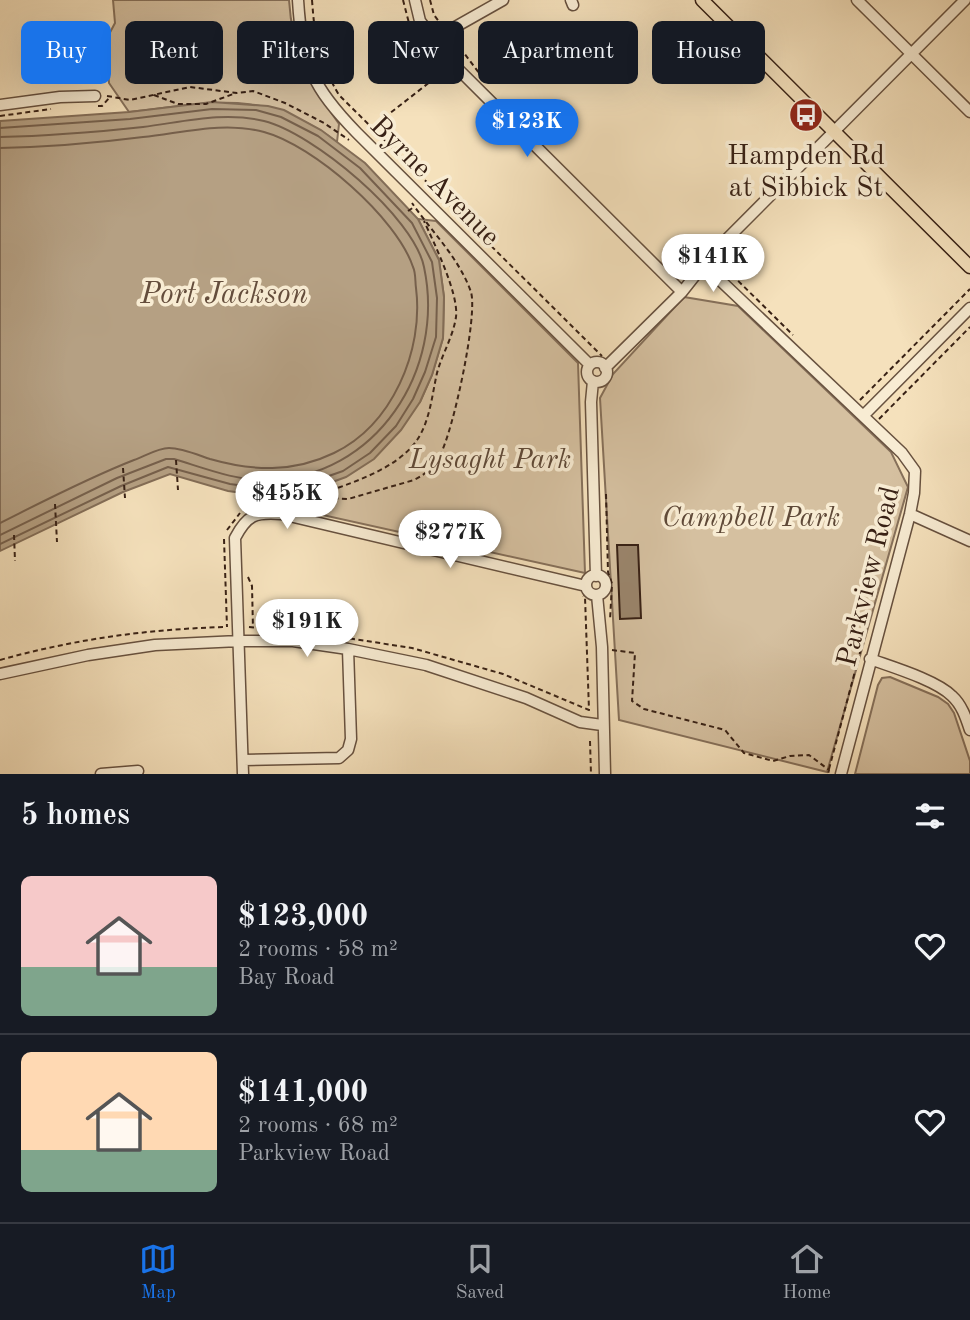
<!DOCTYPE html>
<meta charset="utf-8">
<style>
body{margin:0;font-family:"Old Standard TT",serif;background:#20242c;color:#f1f3f6;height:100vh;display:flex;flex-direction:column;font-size:26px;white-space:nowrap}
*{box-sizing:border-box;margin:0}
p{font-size:23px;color:#9ea1a6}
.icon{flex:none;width:38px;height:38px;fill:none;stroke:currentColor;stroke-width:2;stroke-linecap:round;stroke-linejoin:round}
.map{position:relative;height:774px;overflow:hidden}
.panel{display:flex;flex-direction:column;background:#171b24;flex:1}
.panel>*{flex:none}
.guide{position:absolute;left:21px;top:21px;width:929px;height:63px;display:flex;gap:14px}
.price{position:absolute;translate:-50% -60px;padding:0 16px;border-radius:24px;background:#fff;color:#222;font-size:23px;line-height:46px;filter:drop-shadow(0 2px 4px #0008)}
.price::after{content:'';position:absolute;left:50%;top:42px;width:21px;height:16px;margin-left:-10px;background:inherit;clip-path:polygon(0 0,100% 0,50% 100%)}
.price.current{background:#1a73e8;color:#fff}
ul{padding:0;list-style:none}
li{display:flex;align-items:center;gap:21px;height:175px;padding:0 21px}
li+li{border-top:2px solid #363941}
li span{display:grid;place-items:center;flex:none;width:196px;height:140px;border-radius:10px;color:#555}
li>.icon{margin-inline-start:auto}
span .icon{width:84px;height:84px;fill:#fffc;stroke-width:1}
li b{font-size:30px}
h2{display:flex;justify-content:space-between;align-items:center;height:84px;padding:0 21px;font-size:30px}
.pill{padding:0 24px;border-radius:10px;background:#171b24;box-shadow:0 7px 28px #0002;font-size:24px;line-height:63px}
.pill.current{background:#1a73e8;color:#fff}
.tab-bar{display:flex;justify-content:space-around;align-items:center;height:98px;border-top:2px solid #363941;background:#171b24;font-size:19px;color:#9ea1a6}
.tab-bar a{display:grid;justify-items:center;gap:4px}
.tab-bar .current{color:#1a73e8}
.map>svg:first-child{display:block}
.green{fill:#d5c0a0;stroke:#86705a;stroke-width:2}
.water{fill:#b5a083;stroke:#836d57;stroke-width:2}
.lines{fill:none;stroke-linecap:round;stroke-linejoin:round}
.shore{stroke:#76604c;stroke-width:2}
.building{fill:#9a856c;stroke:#382115;stroke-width:2}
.minor-casing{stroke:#67513f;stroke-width:13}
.major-casing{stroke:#382115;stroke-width:15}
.path{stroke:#382115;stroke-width:2;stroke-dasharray:5 3.5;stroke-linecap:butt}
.minor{stroke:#f8ecd3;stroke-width:10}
.major{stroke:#f5e1bc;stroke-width:12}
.labels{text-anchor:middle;stroke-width:7;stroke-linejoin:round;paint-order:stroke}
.poi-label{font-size:28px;fill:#382115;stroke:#f8ecd3}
.street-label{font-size:28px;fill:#382115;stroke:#f8ecd3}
.park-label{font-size:28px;font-style:italic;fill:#5f4938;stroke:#f8ecd3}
.water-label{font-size:30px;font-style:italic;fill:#644d3c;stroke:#f8ecd3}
</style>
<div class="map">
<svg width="970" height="774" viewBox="0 0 970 774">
<rect width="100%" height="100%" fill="#f5e1bc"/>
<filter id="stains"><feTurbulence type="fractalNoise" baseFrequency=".00286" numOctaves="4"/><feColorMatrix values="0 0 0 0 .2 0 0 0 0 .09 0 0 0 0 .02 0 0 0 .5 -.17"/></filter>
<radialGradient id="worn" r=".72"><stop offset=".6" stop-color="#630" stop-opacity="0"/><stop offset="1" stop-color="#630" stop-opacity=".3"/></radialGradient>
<path class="green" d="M113 0H289C292 52 310 82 339 124L337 142C263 87 213 103 129 112L109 83 106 40 115 23Z
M418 219 436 221 578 363 585 573 273 504 266 496 308 491 420 402 432 375 443 338 444 297 439 260Z
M684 297 738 306 891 452 908 487 827 772 619 720 600 398 613 374Z
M890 677 938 697 948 704 954 713 970 761V774H855L878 685 882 678Z"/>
<path class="water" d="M212 102 268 106 284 110 321 130 365 163 418 219 439 260 444 297 443 338 432 375 420 402 401 430 374 459 346 477 308 491 266 496 228 491 170 474 123 492 0 551V121L129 112Z"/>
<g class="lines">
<path class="shore" d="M0 128 130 119 212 109 256 110 281 117 318 136 360 168 412 223 432 262 437 298 436 337 425 372 413 399 396 426 370 453 343 471 306 484 266 489 230 484 168 467 121 486 0 544
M0 137C47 136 96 132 143 127 183 122 224 111 264 121 313 133 414 217 424 267 446 370 376 478 267 480 236 481 204 468 174 459H166L117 478 0 535
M0 148C47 147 96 143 143 137 182 133 224 121 264 132 313 145 397 218 413 267 416 273 415 282 416 288 424 351 392 425 334 453 293 473 252 471 210 459 198 455 182 448 169 448 158 448 145 456 134 460 88 478 44 501 0 523"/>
</g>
<path class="building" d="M617 545H638L641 618 620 619Z"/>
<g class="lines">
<g class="minor-casing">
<path id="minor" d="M298 0C302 64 312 87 357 133L590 365
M415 0 420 21 453 64 682 292
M571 0 573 5
M857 0 970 112
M434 39 503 0
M0 105 60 97 95 96
M704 265 902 453 915 471 914 493 910 514 841 774
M587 372a10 10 0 1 1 20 0a10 10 0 1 1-20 0Z
M605 368 682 292 712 254 965 0
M593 381 591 402 596 576
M864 415 970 308
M910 514 970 541
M586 585a10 10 0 1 1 20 0a10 10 0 1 1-20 0Z
M597 595 602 647 605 774
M870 659C892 667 936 680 952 696 962 705 966 718 970 730
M0 674 88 655 155 645 239 641H293L348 649 426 665 526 698 580 722 602 725
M243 760 339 758 348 750 351 739 348 649
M101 774 138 771
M243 774 235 538C247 515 255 512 281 514L586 586"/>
</g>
<g class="major-casing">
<path id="major" d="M702 0 970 267"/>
</g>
<path class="path" d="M312 0C315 40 318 59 339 95L602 356
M403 0 410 27 437 61
M430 0 434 15 440 23
M455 41 485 81
M154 95 178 104H206L236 93
M107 96 130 100 190 87 237 93 253 91 285 103 324 123 349 140
M98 106H102L110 97
M0 116 51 109
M371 128 444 71
M408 211 414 207
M720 263 793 335
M860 400 970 289
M879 419 970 327
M176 460 178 490
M123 468 125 498
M606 494 608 572 612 584 610 620
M314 496C346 485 397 470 417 440 430 421 432 395 437 373 442 354 453 337 456 317 459 294 434 243 424 221
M285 503 287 499 313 497 348 499 414 480C426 474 434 467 440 455 453 432 478 316 471 292 459 258 432 232 412 203
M55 504 57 542
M257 504 286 499
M323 515 333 499
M227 530 240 513
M14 535 15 561
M224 539 227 627
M248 577 252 586 253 628
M249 627 282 630
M308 632 412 648 503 674 589 710 585 597 583 596
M612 650 635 653 632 701 644 709 725 730 744 753 773 761 790 756 809 755 829 770 828 774
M0 660C75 639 149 629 226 627
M590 741 591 774
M829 769 862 645"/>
<use href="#minor" class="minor"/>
<use href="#major" class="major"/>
</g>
<defs>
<g id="bus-disc" transform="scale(1.75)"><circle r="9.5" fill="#8f2418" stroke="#f8ecd3"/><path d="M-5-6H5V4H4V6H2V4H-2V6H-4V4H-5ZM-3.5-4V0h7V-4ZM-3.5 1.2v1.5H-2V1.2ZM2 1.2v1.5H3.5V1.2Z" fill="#fff"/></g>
</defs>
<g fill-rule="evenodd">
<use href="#bus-disc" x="806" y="115"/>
</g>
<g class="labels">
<g class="poi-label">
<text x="806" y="164">Hampden Rd<tspan x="806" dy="32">at Sibbick St</tspan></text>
</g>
<g class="street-label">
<text transform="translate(436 180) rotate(45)" y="10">Byrne Avenue</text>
<text transform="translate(867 576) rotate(-76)" y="10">Parkview Road</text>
</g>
<g class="park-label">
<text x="490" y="468">Lysaght Park</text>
<text x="751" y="526">Campbell Park</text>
</g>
<g class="water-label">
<text x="224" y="303">Port Jackson</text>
</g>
</g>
<rect width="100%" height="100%" filter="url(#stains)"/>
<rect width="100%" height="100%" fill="url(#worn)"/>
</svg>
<b class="price current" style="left:527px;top:159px">$123K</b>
<b class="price" style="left:713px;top:294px">$141K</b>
<b class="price" style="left:287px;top:531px">$455K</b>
<b class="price" style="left:450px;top:570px">$277K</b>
<b class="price" style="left:307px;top:659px">$191K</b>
<div class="guide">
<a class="pill current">Buy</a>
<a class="pill">Rent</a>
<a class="pill">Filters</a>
<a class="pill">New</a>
<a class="pill">Apartment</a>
<a class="pill">House</a>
</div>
</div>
<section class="panel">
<h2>5 homes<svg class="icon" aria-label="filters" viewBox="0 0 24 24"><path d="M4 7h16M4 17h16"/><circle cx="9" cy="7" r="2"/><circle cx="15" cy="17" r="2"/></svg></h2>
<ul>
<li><span style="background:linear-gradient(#f6c9c9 65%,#7fa58c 0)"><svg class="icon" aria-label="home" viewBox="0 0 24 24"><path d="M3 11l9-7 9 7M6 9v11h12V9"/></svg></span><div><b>$123,000</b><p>2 rooms · 58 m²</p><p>Bay Road</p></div><svg class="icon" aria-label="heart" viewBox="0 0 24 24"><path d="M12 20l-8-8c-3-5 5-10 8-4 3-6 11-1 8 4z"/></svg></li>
<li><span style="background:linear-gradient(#ffd9b3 70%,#7fa58c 0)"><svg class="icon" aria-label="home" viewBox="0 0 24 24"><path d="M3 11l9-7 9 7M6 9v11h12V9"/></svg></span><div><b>$141,000</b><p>2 rooms · 68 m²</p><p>Parkview Road</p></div><svg class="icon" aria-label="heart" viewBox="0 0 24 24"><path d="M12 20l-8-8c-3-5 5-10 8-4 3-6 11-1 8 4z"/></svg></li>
</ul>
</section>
<nav class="tab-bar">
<a class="current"><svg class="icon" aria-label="map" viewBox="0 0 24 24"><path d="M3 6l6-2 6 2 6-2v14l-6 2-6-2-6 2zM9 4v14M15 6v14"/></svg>Map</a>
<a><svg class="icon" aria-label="saved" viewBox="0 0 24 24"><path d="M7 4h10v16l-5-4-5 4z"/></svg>Saved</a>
<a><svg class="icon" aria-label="home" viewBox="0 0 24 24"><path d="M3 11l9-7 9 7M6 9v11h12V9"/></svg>Home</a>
</nav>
